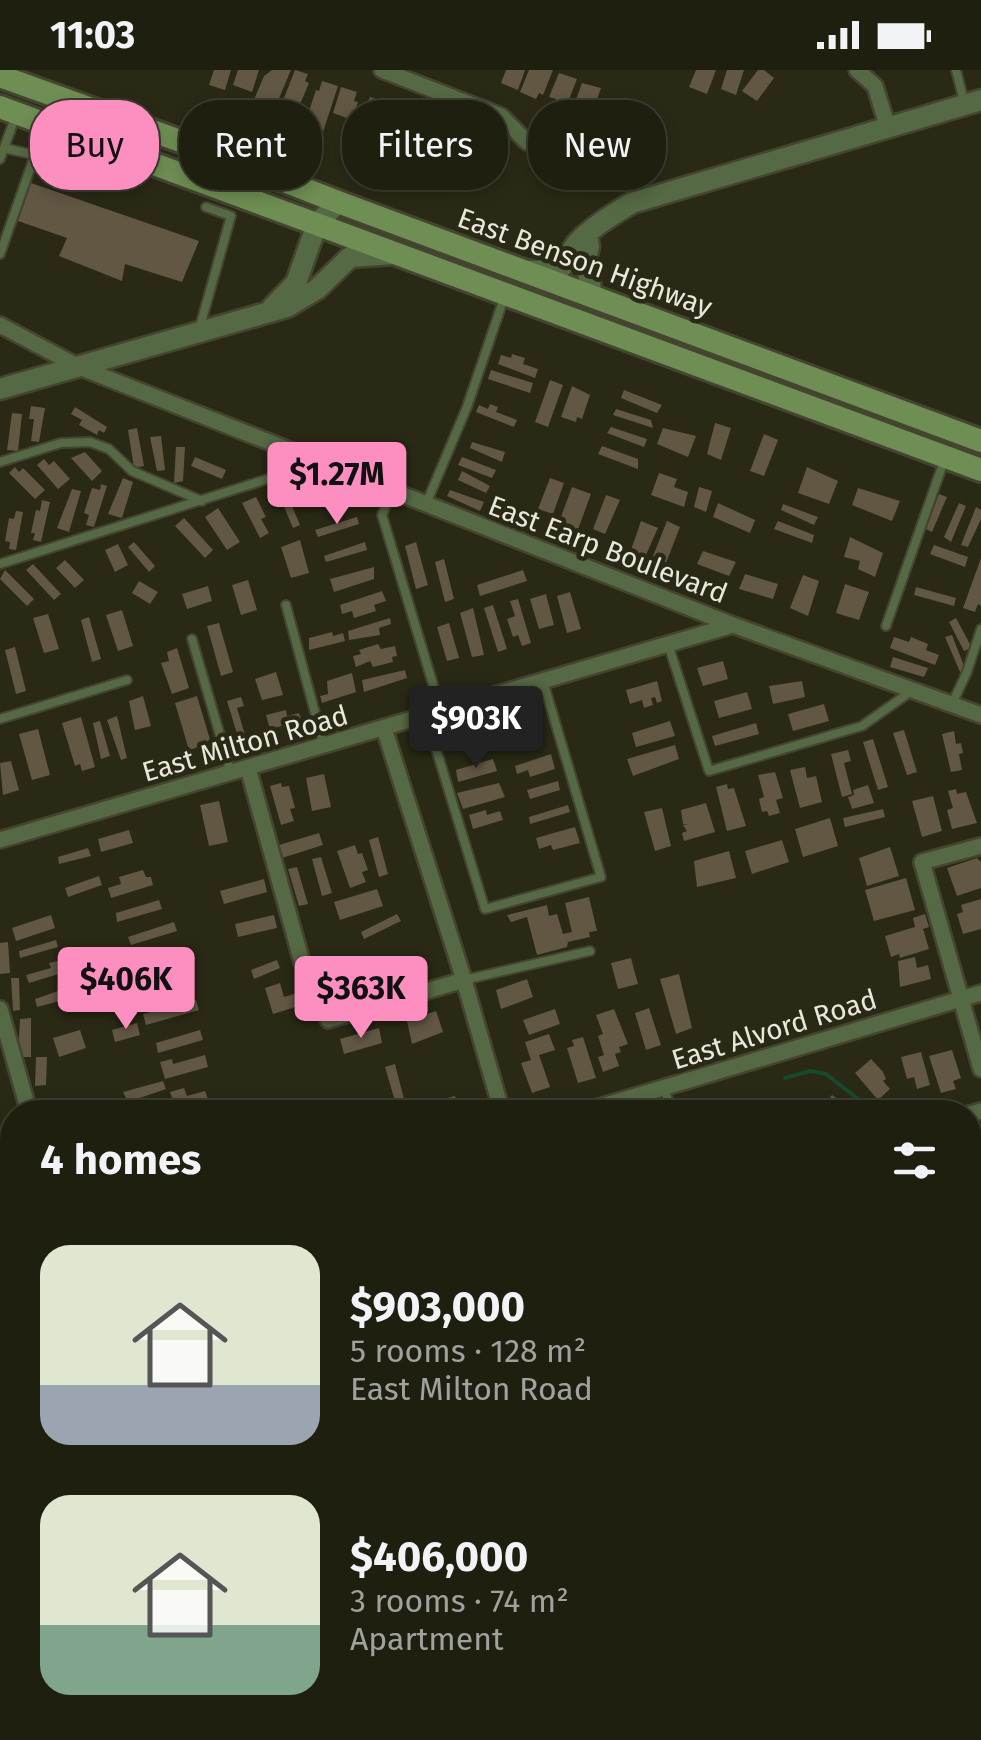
<!DOCTYPE html>
<meta charset="utf-8">
<style>
body{margin:0;font-family:"Fira Sans",sans-serif;background:#2c2c1e;color:#f1f3f6;height:100vh;display:flex;flex-direction:column;font-size:38px;white-space:nowrap}
*{box-sizing:border-box;margin:0}
p{font-size:32px;color:#a1a29f}
.icon{flex:none;width:55px;height:55px;fill:none;stroke:currentColor;stroke-width:2;stroke-linecap:round;stroke-linejoin:round}
.map{position:relative;flex:1;overflow:hidden}
.details{position:absolute;left:0px;top:1030px;width:982px;height:640px;display:flex;flex-direction:column;background:#1f1f10;border-radius:40px 40px 0 0;box-shadow:0 5px 15px #0003,0 0 0 2px #3c3d30}
.details>*{flex:none}
.top-card{position:absolute;left:30px;top:30px;width:922px;height:90px;display:flex;gap:20px}
.price{position:absolute;translate:-50% -85px;padding:0 22px;border-radius:10px;background:#fd8ec0;color:#111;font-size:32px;line-height:65px;filter:drop-shadow(0 2px 5px #0008)}
.price::after{content:'';position:absolute;left:50%;top:60px;width:30px;height:22px;margin-left:-15px;background:inherit;clip-path:polygon(0 0,100% 0,50% 100%)}
.price.current{background:#222;color:#fff}
ul{padding:0;list-style:none}
li{display:flex;align-items:center;gap:30px;height:250px;padding:0 40px}
li span{display:grid;place-items:center;flex:none;width:280px;height:200px;border-radius:30px;color:#555}
li>.icon{margin-inline-start:auto}
span .icon{width:120px;height:120px;fill:#fffc;stroke-width:1}
li b{font-size:42px}
h2{display:flex;justify-content:space-between;align-items:center;height:120px;padding:0 40px;font-size:42px}
.tag{padding:0 35px;border-radius:40px;background:#1f1f10;box-shadow:0 5px 15px #0003,0 0 0 2px #3c3d30;font-size:35px;line-height:90px}
.tag.current{background:#fd8ec0;color:#111}
.status{display:flex;justify-content:space-between;align-items:center;height:70px;padding:0 50px;background:#1f1f10;direction:ltr}
.status svg{height:28px;fill:currentColor}
.map>svg:first-child{display:block}
.green{fill:#5d4025}
.lines{fill:none;stroke-linecap:round;stroke-linejoin:round}
.stream{stroke:#174a2d;stroke-width:4}
.building{fill:#615743}
.service-casing{stroke:#444431;stroke-width:12}
.minor-casing{stroke:#444431;stroke-width:20}
.tertiary-casing{stroke:#444431;stroke-width:25}
.secondary-casing{stroke:#444431;stroke-width:28}
.service{stroke:#556944;stroke-width:8}
.minor{stroke:#556944;stroke-width:15}
.tertiary{stroke:#556944;stroke-width:20}
.secondary{stroke:#6e8e53;stroke-width:22}
.labels{text-anchor:middle;stroke-width:9;stroke-linejoin:round;paint-order:stroke}
.street-label{font-size:28px;fill:#e8e9dc;stroke:#292915}
</style>
<div class="status"><b>11:03</b><svg viewBox="0 0 49 12"><path d="M0 12V9h3v3zM5 12V6h3v6zM10 12V3h3v9zM15 12V0h3v12zM26 1h20v11H26zM47 4h2v5h-2z"/></svg></div>
<div class="map">
<svg width="981" height="1670" viewBox="0 0 981 1670">
<rect width="100%" height="100%" fill="#292915"/>
<path class="green" d="M319 1658H578L582 1670H323Z"/>
<g class="lines">
<path class="stream" d="M785 1008 810 1001 826 1004 875 1042
M970 1147 981 1144
M970 1300 981 1310"/>
</g>
<path class="building" d="M214 0H231L225 20 209 15Z
M238 0H259L252 22 233 15Z
M272 0H291L274 40 253 32 264 6Z
M295 0 308 4 305 11 309 13 298 39 282 33Z
M506 0H525L518 20 501 13Z
M529 0H553L543 25 539 23 536 29 520 22Z
M696 0H716L707 24 689 17Z
M727 0H744L736 25 721 19Z
M758 0H764L774 8 757 31 742 21Z
M559 3 577 9 566 37 554 33 556 29 549 27Z
M322 11 338 16 323 62 304 56 316 20 319 21Z
M582 13 601 18 591 46 573 38Z
M341 17 357 22 354 31 358 32 352 50 333 43Z
M370 27 383 31 375 55 360 50Z
M388 32 405 37 400 53 406 55 397 83 375 76Z
M421 44 435 49 423 81 405 75 415 49 419 50Z
M438 54 452 59 446 72 454 75 444 97 427 90Z
M469 65 480 70 466 105 450 99 458 77 463 79Z
M31 113 199 171 182 212 125 194 122 211 59 186 67 168 18 151Z
M512 284 525 288 523 294 538 299 535 308 498 294 501 285 511 288Z
M491 300 533 313 530 323 488 309Z
M550 310 563 315 548 357 535 352Z
M572 316 590 325 582 349 577 347 576 352 561 347Z
M624 320 662 335 657 343 621 328Z
M490 334 498 337 496 342 517 350 514 357 476 342 479 335 488 339Z
M31 336 45 338 39 372 31 371 34 349H29Z
M75 337 107 357 104 363 99 360 97 365 79 355 82 350 71 344Z
M616 339 651 350 653 358 613 345Z
M12 343 22 344 18 381 7 380Z
M715 353 731 358 721 390 707 384Z
M611 357 647 369 644 377 607 363Z
M137 358 144 396 134 398 128 360Z
M663 358 696 366 688 387 657 374Z
M764 364 778 370 764 406 750 401Z
M161 366 165 400 157 401 150 367Z
M472 372 505 382 502 392 470 378Z
M602 376 638 389V399L598 384Z
M176 377H185L183 411 174 413Z
M85 382 102 401 92 411 71 388Z
M195 387 226 400 222 409 191 396Z
M462 387 496 400 492 408 458 395Z
M44 389 49 395 54 391 70 409 58 419 37 395Z
M15 397 19 402 23 398 45 420 35 429 9 403Z
M807 397 838 411 829 434 798 423Z
M462 401 490 416 486 423 458 410Z
M659 403 677 409 674 417 688 422 684 437 651 425Z
M123 408 133 412 122 448 108 444Z
M550 408 564 413 553 444 538 439Z
M101 414 107 416 94 457 86 455 89 445 84 443 92 418 100 420Z
M284 417 300 455 293 458 277 420Z
M572 417 591 424 577 462 558 455Z
M699 417 712 421 706 442 694 437Z
M858 418 900 431 892 451 852 435Z
M72 419 81 421 69 462 57 458Z
M450 420 484 432 480 441 447 426Z
M939 424 947 427 932 462 926 459Z
M606 425 620 430 605 464 593 459Z
M256 427 266 447 261 449 269 463 260 468 242 433Z
M42 430 50 432 41 472 33 470 35 463H31L36 440 40 441Z
M718 433 755 450 750 463 713 447Z
M959 433 966 436 951 472 944 467Z
M783 434 818 447 814 455 781 440Z
M976 437 981 440V449L968 477 961 475Z
M218 438 240 472 227 480 205 447Z
M16 441 23 442 16 480 9 479 10 472 5 471 9 448 14 449Z
M357 447 359 454 318 467 315 460Z
M184 448 213 480 205 488 175 456Z
M641 451 658 458 645 487 631 480Z
M667 451 680 457 666 493 653 486Z
M778 451 814 465 812 473 774 459Z
M850 467 883 483 875 507 858 499 860 491 844 487Z
M300 470 309 503 291 508 281 477Z
M134 472 155 496 149 502 128 477Z
M365 472 367 480 326 492 324 486Z
M416 472 428 515 416 519 405 476Z
M118 474 128 495 115 502 105 480Z
M934 475 968 487 965 497 930 484Z
M703 481 736 492 729 506 697 494Z
M981 488V536L978 534 975 542 963 538Z
M444 489 454 529 445 532 435 492Z
M65 490 84 510 75 518 56 498Z
M33 494 61 524 54 530 26 500Z
M374 497V509L334 522 330 509Z
M5 500 34 529 27 536 0 509Z
M523 500 527 511 480 526 477 515Z
M745 504 778 514 773 529 739 519Z
M803 505 819 511 808 546 790 538Z
M248 510 257 540 241 545 232 515Z
M139 511 158 522 150 534 132 523Z
M845 514 869 522 859 550 836 543Z
M208 516 212 531 187 539 182 524Z
M916 517 956 528 954 536 914 525Z
M382 521 386 531 374 535 376 541 354 548 352 541 342 544 340 535Z
M570 522 581 559 567 563 557 526Z
M546 524 554 555 539 559 530 529Z
M518 529 531 573 522 576 518 565 513 567 507 549 515 546 510 531Z
M493 535 507 579 498 582 484 538Z
M473 538 484 585 472 587 460 543Z
M122 540 133 576 118 581 106 545Z
M48 544 59 579 44 583 33 548Z
M89 547 101 589 92 592 81 550Z
M390 548 391 554 379 558 380 565 349 570 348 561Z
M956 548 972 578 964 581 949 552Z
M219 553 233 602 221 606 207 556Z
M449 553 459 588 447 591 437 557Z
M332 562 333 566 343 563 345 571 309 580V568Z
M952 565 966 601 960 602 945 567Z
M894 567 909 572 911 567 928 574 926 580 939 585 935 595 890 578Z
M378 574 381 579 395 576 397 586 392 587 393 592 373 597 370 591 356 597 353 586 361 584 359 580Z
M15 577 26 621 16 624 5 580Z
M177 578 189 618 172 624 161 593 169 591 167 582Z
M893 587 928 598 924 607 890 597Z
M723 591 728 609 703 616 697 598Z
M405 600 407 608 364 622 362 610Z
M276 602 283 625 262 630 255 609Z
M352 603 356 622 322 633 320 626 328 624 327 611Z
M657 611 662 631 657 633 655 627 651 628 653 635 644 638 642 630 630 634 626 620Z
M802 611 805 627 773 634 769 616Z
M747 622 752 639 719 648 714 631Z
M143 626 151 656 135 660 129 631Z
M197 626 211 673 189 680 175 633Z
M241 627 244 636 237 638 245 665 238 667 227 631Z
M824 634 829 651 793 661 788 644Z
M286 640 287 646 299 643 302 651 270 659 266 645Z
M537 640 541 653 503 664 499 651Z
M117 646 127 688 121 690 107 650Z
M81 647 95 697 82 701 80 694 75 696 62 653Z
M100 651 110 686 101 689 93 653Z
M670 651 675 666 636 677 632 663Z
M756 653 759 664 715 676 712 666Z
M38 659 50 705 32 710 19 664Z
M474 659 482 670 447 681 445 676 451 675 448 668Z
M904 660 917 702 907 705 893 663Z
M954 661 956 674 961 673 963 683 959 684 962 700 951 702 942 664Z
M873 669 888 717 878 720 863 672Z
M675 675 679 689 633 706 627 689Z
M848 680 851 691 844 693 852 724 842 727 831 684Z
M551 684 555 699 530 707 528 700 517 704 515 696Z
M493 689 497 701 458 712 456 700Z
M11 691 19 720 3 725 0 693Z
M805 697 807 708 816 706 822 732 800 738 790 700Z
M775 702 783 728 776 730 780 743 769 746 767 741 762 742 759 729 764 727 758 705Z
M324 704 331 737 312 741 306 708Z
M558 711 560 720 530 729 527 720Z
M281 713 282 717 289 716 295 738 290 739 294 751 281 755 270 716Z
M499 713 505 727 463 739 457 723Z
M727 714 728 719 734 718 746 756 727 761 716 717Z
M868 715 874 733 852 739 848 727 854 725 853 720Z
M956 719 957 724 966 722 977 753 952 759 947 740 953 738 948 721Z
M933 726 942 761 922 767 912 731Z
M219 731 228 772 209 776 200 735Z
M706 733 715 762 684 771 682 763 687 761 683 755 688 754H683L681 740Z
M568 735 570 742 530 754 529 747Z
M662 738 671 776 655 781 644 742Z
M883 739 885 747 845 757 843 748Z
M486 740 487 745 500 741 503 750 473 759 469 745Z
M830 748 838 776 803 787 795 759Z
M575 757 580 773 553 780 551 775 539 779 536 768Z
M129 760 133 773 101 782 98 769Z
M319 763 323 775 282 788 279 775Z
M378 767 388 804 379 807 369 770Z
M782 770 789 792 752 804 745 781Z
M355 775 358 784 362 783 368 800 362 802 366 812 350 818 337 781Z
M890 777 899 806 867 816 859 788Z
M88 778 91 786 59 794 58 787Z
M729 781 736 808 697 817 694 791Z
M321 787 332 823 322 826 312 789Z
M977 788 981 792V818L957 826 947 798Z
M297 797 308 834 299 836 288 799Z
M143 800 146 807H151L153 815 111 828 108 818 121 814 119 807Z
M99 806 102 815 68 827 65 818Z
M906 808 915 840 874 851 865 820Z
M264 809 267 822 224 834 220 821Z
M377 819 383 836 340 850 334 832Z
M589 827 597 861 589 862 590 867 568 872 567 877 537 885 527 847 511 852 507 845 547 835 549 846 557 844 563 864 572 862 565 833Z
M981 829V859L963 864 957 844 963 842 961 835Z
M159 830 162 839 117 852 116 843Z
M397 844 401 851 364 869 361 862Z
M925 844 929 857 923 859 929 879 900 888 899 884 891 887 885 866 915 857 913 848Z
M51 845 55 858 16 871 12 858Z
M274 845 277 858 238 867 235 854Z
M174 852 177 861 131 875 128 867Z
M56 870 58 877 20 888 19 881Z
M8 872 10 903 0 904V873Z
M175 880 178 888 138 899 136 891Z
M421 887 422 896 385 907 382 898Z
M915 887 917 898 928 895 931 909 900 917 898 891Z
M631 888 638 914 618 919 611 893Z
M61 890 65 902 29 913 26 905 51 898 49 893Z
M277 890 280 898 254 909 251 900Z
M355 896 360 914 325 924 320 906Z
M128 902 131 912 99 921 97 910Z
M679 904 692 958 676 964 660 909Z
M176 906 180 921 147 929 143 914Z
M11 908H19L20 940 13 941Z
M527 909 533 927 501 939 496 920Z
M280 913 284 927 301 922 305 934 273 944 265 918Z
M73 916 75 927 37 937 35 929Z
M196 930 199 940 146 955 143 944Z
M649 938 661 975 646 980 635 943Z
M555 939 560 954 529 965 523 950Z
M614 939 628 974 619 977 621 982 615 984 619 996 603 1002 598 987 604 985 598 966 603 964 596 945Z
M436 941 443 962 412 974 407 951Z
M31 948V987H18L20 949Z
M137 953 140 965 115 972 112 960Z
M379 958 382 973 344 984 340 969Z
M80 960 86 978 59 987 53 968Z
M200 960 203 970 158 983 156 973Z
M549 964 555 980 539 985 550 1017 532 1023 521 993 531 990 525 972Z
M583 967 596 1008 578 1013 567 978 574 976 572 970Z
M952 980 961 1008 953 1011 956 1019 941 1023 929 986Z
M921 982 930 1015 917 1019 914 1007 907 1009 901 987Z
M205 985 208 997 165 1009 160 992 172 989 173 994Z
M36 987H47L46 1015 35 1016Z
M871 989 883 1002 886 1009 883 1011 890 1019 878 1030 855 1003Z
M395 994 404 1029 395 1031 385 997Z
M163 1011 166 1019 128 1032 123 1022Z
M184 1018 187 1026 205 1021 213 1042H177L170 1022Z
M832 1025 857 1042H819Z
M455 1026 459 1039 426 1042 424 1034Z
M977 1079 981 1081V1106L970 1109V1081Z
M981 1185V1227H980L977 1216 970 1218V1188Z
M973 1366 981 1372V1395L970 1410V1371Z
M981 1479V1518L978 1522 970 1517V1495Z
M11 1518 12 1553 7 1555 0 1520Z
M970 1545 981 1552V1580L970 1573Z
M80 1658H116V1659L104 1662 106 1670H81Z
M919 1658H938L940 1665 921 1670H897L895 1664Z"/>
<g class="lines">
<g class="service-casing">
<path id="service" d="M956 0 964 31
M0 89 15 48
M115 114 126 85
M0 184 35 85 4 78
M199 260 231 146 206 137
M0 392 61 373 90 372 109 379 132 401 202 431
M392 422 382 445 441 641
M426 434 467 337 504 228
M0 494 277 406 300 387
M286 535 324 676
M886 556 944 391
M192 569 231 703
M668 574 709 701 862 656 913 620
M952 634 967 602 981 559
M426 646 485 839 601 807 543 611
M0 649 127 610
M464 910 590 881
M664 1018 672 1042
M847 1658 850 1670"/>
</g>
<g class="minor-casing">
<path id="minor" d="M382 0 501 46 527 72
M857 0 875 16 888 58
M0 255 79 297 733 555 981 645
M384 658 464 910 502 1042
M248 698 302 892
M0 770 733 555
M981 776 922 792 981 999
M0 939 29 1042
M328 950 464 910
M582 1042 981 923
M970 1044 981 1041
M0 1217 12 1213
M970 1264 981 1273
M0 1309 12 1306
M0 1322 12 1366
M970 1444 981 1448
M0 1571 12 1567
M961 1658 964 1670
M0 1661 12 1657
M36 1670 53 1665
M128 1670 134 1658"/>
</g>
<g class="tertiary-casing">
<path id="tertiary" d="M587 166 589 176 586 189 592 226
M527 201 559 200C567 192 570 181 578 172 592 157 613 144 632 133L981 30
M272 238 296 213 317 154 338 132
M0 319 287 237 317 219 350 187 393 184"/>
</g>
<g class="secondary-casing">
<path id="secondary" d="M0 6 197 77 338 132 981 371
M0 37 981 400"/>
</g>
<use href="#service" class="service"/>
<use href="#minor" class="minor"/>
<use href="#tertiary" class="tertiary"/>
<use href="#secondary" class="secondary"/>
</g>
<g class="labels">
<g class="street-label">
<text transform="translate(585 192) rotate(20)" y="10">East Benson Highway</text>
<text transform="translate(608 479) rotate(21)" y="10">East Earp Boulevard</text>
<text transform="translate(245 673) rotate(-16)" y="10">East Milton Road</text>
<text transform="translate(774 959) rotate(-17)" y="10">East Alvord Road</text>
</g>
</g>
</svg>
<b class="price" style="left:337px;top:457px">$1.27M</b>
<b class="price current" style="left:476px;top:701px">$903K</b>
<b class="price" style="left:126px;top:962px">$406K</b>
<b class="price" style="left:361px;top:971px">$363K</b>
<div class="top-card">
<a class="tag current">Buy</a>
<a class="tag">Rent</a>
<a class="tag">Filters</a>
<a class="tag">New</a>
</div>
<section class="details">
<h2>4 homes<svg class="icon" aria-label="filters" viewBox="0 0 24 24"><path d="M4 7h16M4 17h16"/><circle cx="9" cy="7" r="2"/><circle cx="15" cy="17" r="2"/></svg></h2>
<ul>
<li><span style="background:linear-gradient(#dfe7d0 70%,#9aa5b1 0)"><svg class="icon" aria-label="home" viewBox="0 0 24 24"><path d="M3 11l9-7 9 7M6 9v11h12V9"/></svg></span><div><b>$903,000</b><p>5 rooms · 128 m²</p><p>East Milton Road</p></div></li>
<li><span style="background:linear-gradient(#dfe7d0 65%,#7fa58c 0)"><svg class="icon" aria-label="home" viewBox="0 0 24 24"><path d="M3 11l9-7 9 7M6 9v11h12V9"/></svg></span><div><b>$406,000</b><p>3 rooms · 74 m²</p><p>Apartment</p></div></li>
</ul>
</section>
</div>
